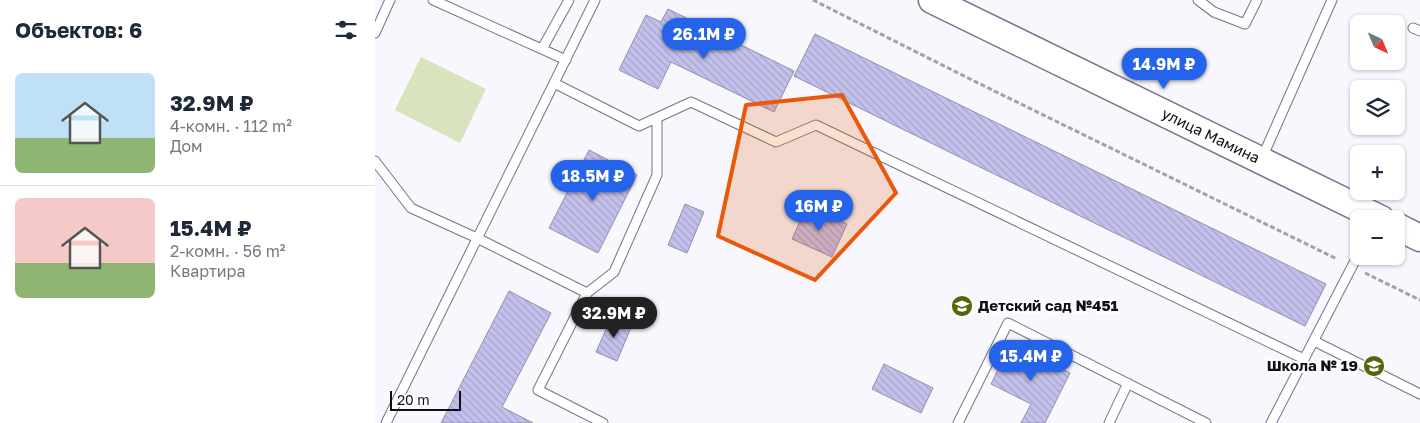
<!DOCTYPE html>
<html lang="ru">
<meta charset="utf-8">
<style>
body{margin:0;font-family:"Golos Text",sans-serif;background:#f6f6f7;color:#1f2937;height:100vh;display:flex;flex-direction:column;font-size:19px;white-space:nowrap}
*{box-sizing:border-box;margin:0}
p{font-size:16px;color:#747a83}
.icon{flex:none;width:28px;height:28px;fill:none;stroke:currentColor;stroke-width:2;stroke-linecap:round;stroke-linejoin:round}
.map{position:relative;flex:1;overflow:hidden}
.details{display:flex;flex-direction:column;background:#fff;width:375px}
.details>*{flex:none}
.needle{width:32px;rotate:136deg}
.tools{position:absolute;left:975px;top:15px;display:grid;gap:10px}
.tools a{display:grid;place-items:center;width:55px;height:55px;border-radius:8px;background:#fff;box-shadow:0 1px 4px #0004;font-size:25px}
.scale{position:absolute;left:15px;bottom:12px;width:71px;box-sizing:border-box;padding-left:5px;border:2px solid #100f18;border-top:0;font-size:14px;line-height:18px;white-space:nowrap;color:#100f18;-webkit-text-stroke:4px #fff;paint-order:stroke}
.price{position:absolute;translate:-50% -42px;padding:0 11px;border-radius:18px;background:#2563eb;color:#fff;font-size:16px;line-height:32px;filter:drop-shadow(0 1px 2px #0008)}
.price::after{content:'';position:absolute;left:50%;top:30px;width:15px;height:11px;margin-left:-8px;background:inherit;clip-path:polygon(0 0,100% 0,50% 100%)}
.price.current{background:#222;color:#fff}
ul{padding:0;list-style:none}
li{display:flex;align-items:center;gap:15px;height:125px;padding:0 15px}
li+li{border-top:1px solid #e0e1e3}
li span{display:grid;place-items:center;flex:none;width:140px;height:100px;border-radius:8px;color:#555}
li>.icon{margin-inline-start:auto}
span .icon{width:60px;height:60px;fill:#fffc;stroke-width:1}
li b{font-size:21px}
h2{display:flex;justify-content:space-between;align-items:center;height:60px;padding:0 15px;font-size:21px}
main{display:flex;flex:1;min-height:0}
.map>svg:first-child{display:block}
.park{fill:#d9e3bd}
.building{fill:url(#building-back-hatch);stroke:#9190aa}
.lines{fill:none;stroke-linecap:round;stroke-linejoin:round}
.lane-casing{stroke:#74738c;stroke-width:11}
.secondary-casing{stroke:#74738c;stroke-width:29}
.path{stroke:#a2a2a9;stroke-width:3;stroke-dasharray:5 2.5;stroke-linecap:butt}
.lane{stroke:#fff;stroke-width:9}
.secondary{stroke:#fff;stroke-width:26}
.marked{fill:#e8590c;fill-opacity:0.2;stroke:#e8590c;stroke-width:4;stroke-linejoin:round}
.labels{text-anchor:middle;stroke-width:4.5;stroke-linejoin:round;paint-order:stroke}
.street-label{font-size:15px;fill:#100f18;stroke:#fff}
.poi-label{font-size:15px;font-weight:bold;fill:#100f18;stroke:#fff;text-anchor:start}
</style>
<main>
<section class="details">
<h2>Объектов: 6<svg class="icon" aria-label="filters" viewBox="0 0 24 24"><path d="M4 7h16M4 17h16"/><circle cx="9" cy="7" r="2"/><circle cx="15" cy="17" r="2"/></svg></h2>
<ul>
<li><span style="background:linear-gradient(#bfe0f5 65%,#8fb573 0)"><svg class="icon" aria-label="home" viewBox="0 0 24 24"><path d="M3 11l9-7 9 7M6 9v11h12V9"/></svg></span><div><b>32.9M ₽</b><p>4-комн. · 112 m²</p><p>Дом</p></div></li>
<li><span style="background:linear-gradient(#f6c9c9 65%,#8fb573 0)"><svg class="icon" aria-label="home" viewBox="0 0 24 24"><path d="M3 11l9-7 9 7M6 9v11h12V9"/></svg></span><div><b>15.4M ₽</b><p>2-комн. · 56 m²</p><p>Квартира</p></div></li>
</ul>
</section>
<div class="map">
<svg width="1045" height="423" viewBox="0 0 1045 423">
<defs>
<pattern id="building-back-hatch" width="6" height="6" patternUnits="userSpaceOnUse" patternTransform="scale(1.25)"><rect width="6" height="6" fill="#c3c1ec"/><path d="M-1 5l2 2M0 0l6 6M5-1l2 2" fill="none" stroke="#a6a5ca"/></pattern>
</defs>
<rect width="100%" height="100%" fill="#f7f7fd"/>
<path class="park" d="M46 57 111 89 85 143 20 110Z"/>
<path class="building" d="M293 9 419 71 399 112 296 62 283 89 244 70 271 15 286 22Z
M440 34 951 284 930 326 419 76Z
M214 150 262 175 223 253 174 228Z
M310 204 329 212 312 253 293 245Z
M432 206 472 224 457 257 417 239Z
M134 291 176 313 127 407 158 423H66Z
M237 316 257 325 242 361 221 352Z
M636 343 695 373 670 423H646L656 404 616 384Z
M509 364 558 388 546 413 497 389Z"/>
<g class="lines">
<g class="lane-casing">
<path id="lane" d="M58 0 191 60
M823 0 839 12 870 24 882 0
M1038 28 1045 31
M0 33 15 0
M167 49 194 0
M179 83 264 126 316 102 401 142 441 125 929 359
M887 158 957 0
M0 161 36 208 102 238 212 293 163 390 228 423
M212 293 239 272 282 175V118
M939 341 1045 394
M11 423 220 0
M583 423 633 323 831 423
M734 423 753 383
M896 423 984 253"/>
</g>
<g class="secondary-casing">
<g id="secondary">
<path id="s1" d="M557 0 1006 219"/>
<path d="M1021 226 1045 238"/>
</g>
</g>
<path class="path" d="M438 0 599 81 962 259
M990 273 1045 300"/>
<use href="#lane" class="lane"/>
<use href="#secondary" class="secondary"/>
</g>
<path class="marked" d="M467 95 521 193 440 280 343 236 371 105Z"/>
<defs>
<g id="school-disc" transform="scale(1.125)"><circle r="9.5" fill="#57650a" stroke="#fff"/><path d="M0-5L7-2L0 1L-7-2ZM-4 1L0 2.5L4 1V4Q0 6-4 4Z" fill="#fff"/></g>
</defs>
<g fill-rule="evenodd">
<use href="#school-disc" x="587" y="306"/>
<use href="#school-disc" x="999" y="366"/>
</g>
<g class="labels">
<g class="street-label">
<text dy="5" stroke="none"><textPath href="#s1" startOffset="310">улица Мамина</textPath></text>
</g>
<g class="poi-label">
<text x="603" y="311">Детский сад №451</text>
<text x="983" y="371" text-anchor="end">Школа № 19</text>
</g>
</g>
</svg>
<div class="tools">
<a><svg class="needle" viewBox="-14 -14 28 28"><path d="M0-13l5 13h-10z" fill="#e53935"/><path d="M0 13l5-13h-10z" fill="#747a83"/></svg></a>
<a><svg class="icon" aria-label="layers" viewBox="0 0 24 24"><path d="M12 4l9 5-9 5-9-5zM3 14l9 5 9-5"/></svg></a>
<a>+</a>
<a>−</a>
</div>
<div class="scale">20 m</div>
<b class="price" style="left:329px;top:60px">26.1M ₽</b>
<b class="price" style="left:789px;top:90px">14.9M ₽</b>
<b class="price" style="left:218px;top:202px">18.5M ₽</b>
<b class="price" style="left:444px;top:232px">16M ₽</b>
<b class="price current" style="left:239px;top:339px">32.9M ₽</b>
<b class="price" style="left:656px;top:382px">15.4M ₽</b>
</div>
</main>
